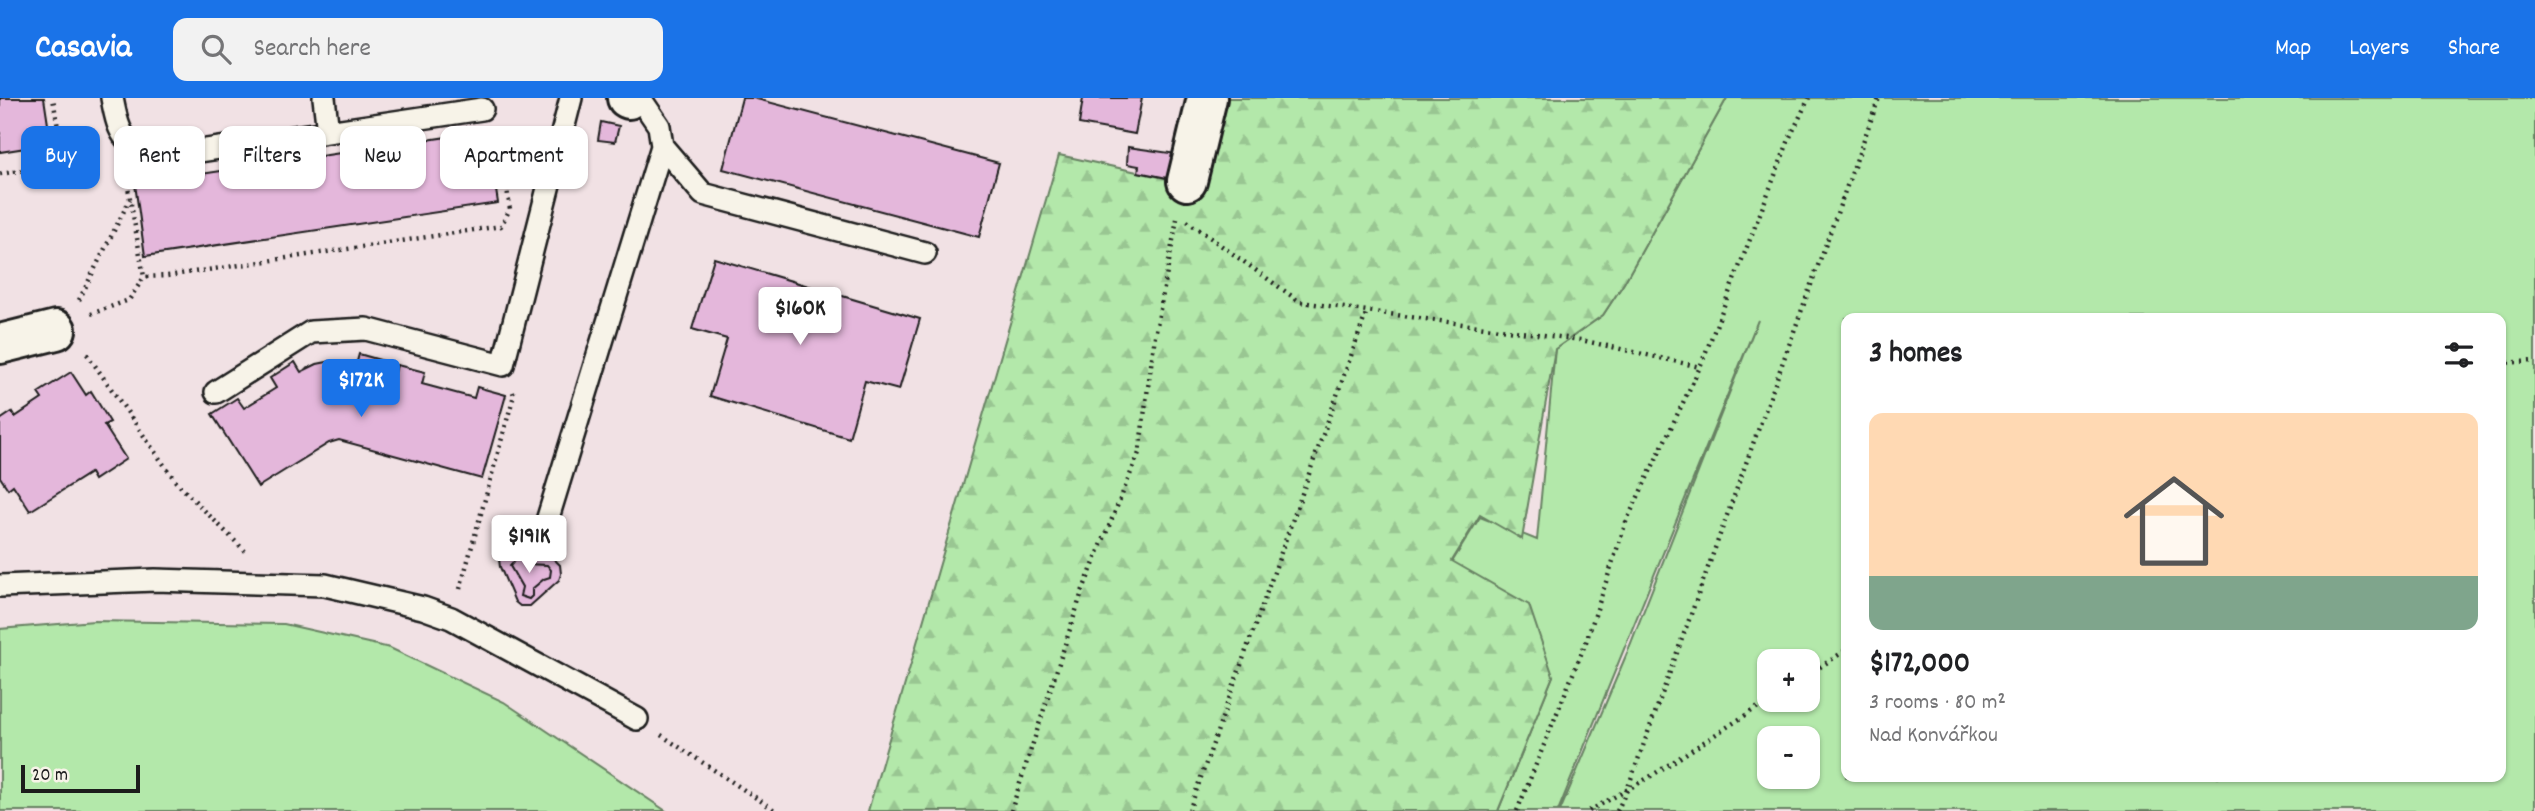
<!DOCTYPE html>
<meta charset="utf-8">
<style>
body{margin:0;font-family:Dekko,sans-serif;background:#f2f2f2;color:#202124;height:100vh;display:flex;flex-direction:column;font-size:26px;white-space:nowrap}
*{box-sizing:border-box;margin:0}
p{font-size:23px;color:#757577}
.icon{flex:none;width:38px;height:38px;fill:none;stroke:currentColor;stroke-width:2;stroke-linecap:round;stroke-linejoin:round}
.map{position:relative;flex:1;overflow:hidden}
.drawer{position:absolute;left:1841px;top:215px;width:665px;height:469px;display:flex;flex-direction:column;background:#fff;border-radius:14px;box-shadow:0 2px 5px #0004}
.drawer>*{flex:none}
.top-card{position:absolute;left:21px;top:28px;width:665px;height:63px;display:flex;gap:14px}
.controls{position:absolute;left:1757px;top:551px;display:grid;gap:14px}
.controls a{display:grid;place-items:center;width:63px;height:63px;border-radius:14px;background:#fff;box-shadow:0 2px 5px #0004;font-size:35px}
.scale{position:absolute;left:21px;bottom:18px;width:119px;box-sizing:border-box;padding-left:7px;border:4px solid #1c1c1c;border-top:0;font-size:19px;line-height:24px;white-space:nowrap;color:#1c1c1c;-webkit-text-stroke:5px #f7f3e8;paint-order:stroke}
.price{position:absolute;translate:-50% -60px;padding:0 16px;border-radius:7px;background:#fff;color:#222;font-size:23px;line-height:46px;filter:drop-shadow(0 2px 4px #0008)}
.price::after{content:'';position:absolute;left:50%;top:42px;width:21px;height:16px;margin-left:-10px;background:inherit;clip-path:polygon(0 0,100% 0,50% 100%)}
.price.on{background:#1a73e8;color:#fff}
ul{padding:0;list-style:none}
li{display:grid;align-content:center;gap:14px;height:371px;padding:0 28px}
li span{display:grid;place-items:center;height:217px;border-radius:14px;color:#555}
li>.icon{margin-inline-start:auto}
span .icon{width:126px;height:126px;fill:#fffc;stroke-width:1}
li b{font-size:30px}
h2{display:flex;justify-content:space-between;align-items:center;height:84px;padding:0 28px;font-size:30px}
.chip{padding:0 24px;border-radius:14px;background:#fff;box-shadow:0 2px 5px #0004;font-size:24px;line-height:63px}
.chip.on{background:#1a73e8;color:#fff}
header{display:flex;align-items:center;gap:42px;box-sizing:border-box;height:98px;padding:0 35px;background:#1a73e8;color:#fff}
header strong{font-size:33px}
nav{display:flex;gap:38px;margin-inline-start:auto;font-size:24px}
.search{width:490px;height:63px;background:#f2f2f2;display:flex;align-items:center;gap:18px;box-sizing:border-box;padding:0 24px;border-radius:14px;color:#757577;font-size:26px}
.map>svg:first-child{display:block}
.green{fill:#b3e8aa;stroke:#688263;stroke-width:2;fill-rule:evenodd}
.forest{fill:url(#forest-firs);stroke:#688263;stroke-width:2}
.building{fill:#e4b7db;stroke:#1c1c1c;stroke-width:2;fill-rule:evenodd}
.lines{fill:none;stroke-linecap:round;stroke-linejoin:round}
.service-casing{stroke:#1c1c1c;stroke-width:26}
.minor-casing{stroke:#1c1c1c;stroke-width:44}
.path{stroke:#1c1c1c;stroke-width:4.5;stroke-dasharray:2 5;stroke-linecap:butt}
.service{stroke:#f7f3e8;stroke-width:21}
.minor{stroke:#f7f3e8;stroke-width:38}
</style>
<header>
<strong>Casavia</strong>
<div class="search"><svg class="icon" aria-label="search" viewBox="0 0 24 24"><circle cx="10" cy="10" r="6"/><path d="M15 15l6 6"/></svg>Search here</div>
<nav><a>Map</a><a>Layers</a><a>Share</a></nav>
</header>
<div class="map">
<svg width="2535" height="713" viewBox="0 0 2535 713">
<defs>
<pattern id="forest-firs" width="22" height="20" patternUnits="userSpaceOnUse" patternTransform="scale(1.75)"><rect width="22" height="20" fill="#b3e8aa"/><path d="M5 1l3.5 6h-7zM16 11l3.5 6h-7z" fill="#99c692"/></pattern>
</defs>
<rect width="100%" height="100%" fill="#f1e1e4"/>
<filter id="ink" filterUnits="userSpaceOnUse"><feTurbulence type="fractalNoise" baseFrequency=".0143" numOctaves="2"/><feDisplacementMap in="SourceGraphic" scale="14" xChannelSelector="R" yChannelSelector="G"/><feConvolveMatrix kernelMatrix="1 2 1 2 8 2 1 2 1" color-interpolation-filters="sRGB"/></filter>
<g filter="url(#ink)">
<path class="green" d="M1727 0H2535V713H1560L1627 555 1758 222 1558 713H1498L1553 578 1452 464 1480 419 1537 442 1555 251 1603 217 1624 185ZM1846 220H2501V679H1846ZM1769 564H1808V602H1769ZM1769 640H1808V679H1769Z
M94 523 284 526 390 550 504 604 666 713H0V531Z"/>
<path class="forest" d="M1218 0H1727L1624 185 1603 217 1555 251 1522 441 1480 417 1452 463 1529 507 1553 578 1498 713H868L1059 57 1197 87Z"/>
<path class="building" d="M0 0H44L51 46 0 54Z
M742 0H753L999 65 979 139 723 71Z
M1083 0H1142L1135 36 1079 26Z
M601 24 619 28 615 44 598 42Z
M487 33 498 105 145 158 135 86Z
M1128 49 1177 56 1172 81 1138 74 1139 68 1127 66Z
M714 160 920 221 899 292 865 283 849 340 710 298 727 241 692 231Z
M359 256 387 264 384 275 394 278 397 267 425 274 422 286 474 300 477 289 506 297 482 381 339 342 329 345 258 389 212 316 237 300 244 310 276 290 270 280 295 264 301 274 317 266 332 263 356 267Z
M71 274 86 297 91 293 110 324 104 327 126 361 94 382 90 375 30 413 13 387 8 391 0 379V322L12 314 15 319 42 301 38 295Z
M507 451 551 458 560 467 561 476 559 482 530 508H520L515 504 500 469 499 461ZM517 460 522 461 526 466 547 467 551 472 550 479 544 481 532 491V498L529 501 520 498 522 489 510 468Z
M517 460 522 461 526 466 547 467 551 472 550 479 544 481 532 491V498L529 501 520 498 522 489 510 468Z"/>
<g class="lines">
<g class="service-casing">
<path id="service" d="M112 0C120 42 124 47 166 58L482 11
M324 0 328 34
M629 1 644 6 659 28 662 48 703 96 925 155
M216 294 311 234 366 231 503 267 571 0
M539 449 662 48
M0 488 155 482 325 487 423 510 451 520 637 621"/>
</g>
<g class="minor-casing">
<path id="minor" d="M627 0 629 1
M1187 83 1207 0
M0 246 56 232"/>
</g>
<path class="path" d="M0 76 64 66 53 0
M126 78 144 179 167 178 501 128 510 111 499 37
M1187 123 1300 204 1581 242 1700 269
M79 202 130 101
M91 216 129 202 144 179
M87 256 176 384 245 453
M2501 265 2535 263
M460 491 514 297 513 294
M1808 577 1846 552
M661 637 776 713
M1011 713 1082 494 1139 355 1155 238 1177 121
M1189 713 1367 213
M1517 713 1586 544 1626 424 1700 269 1790 39 1809 0
M1589 713 1648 680 1769 602
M1617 713 1627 692 1879 0"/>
<use href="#service" class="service"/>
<use href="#minor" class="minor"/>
</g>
</g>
</svg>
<div class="controls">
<a>+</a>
<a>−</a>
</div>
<div class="scale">20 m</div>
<b class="price" style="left:800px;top:249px">$160K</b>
<b class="price on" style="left:361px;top:321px">$172K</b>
<b class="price" style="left:529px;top:477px">$191K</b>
<div class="top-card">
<a class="chip on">Buy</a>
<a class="chip">Rent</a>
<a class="chip">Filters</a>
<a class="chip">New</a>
<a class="chip">Apartment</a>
</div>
<section class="drawer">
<h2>3 homes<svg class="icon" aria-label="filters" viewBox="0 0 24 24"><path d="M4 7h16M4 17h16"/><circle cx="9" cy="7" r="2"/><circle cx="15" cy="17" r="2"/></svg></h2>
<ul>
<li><span style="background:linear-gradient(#ffd9b3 75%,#7fa58c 0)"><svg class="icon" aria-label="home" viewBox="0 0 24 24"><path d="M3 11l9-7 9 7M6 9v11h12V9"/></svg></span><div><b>$172,000</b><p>3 rooms · 80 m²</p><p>Nad Konvářkou</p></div></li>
</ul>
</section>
</div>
